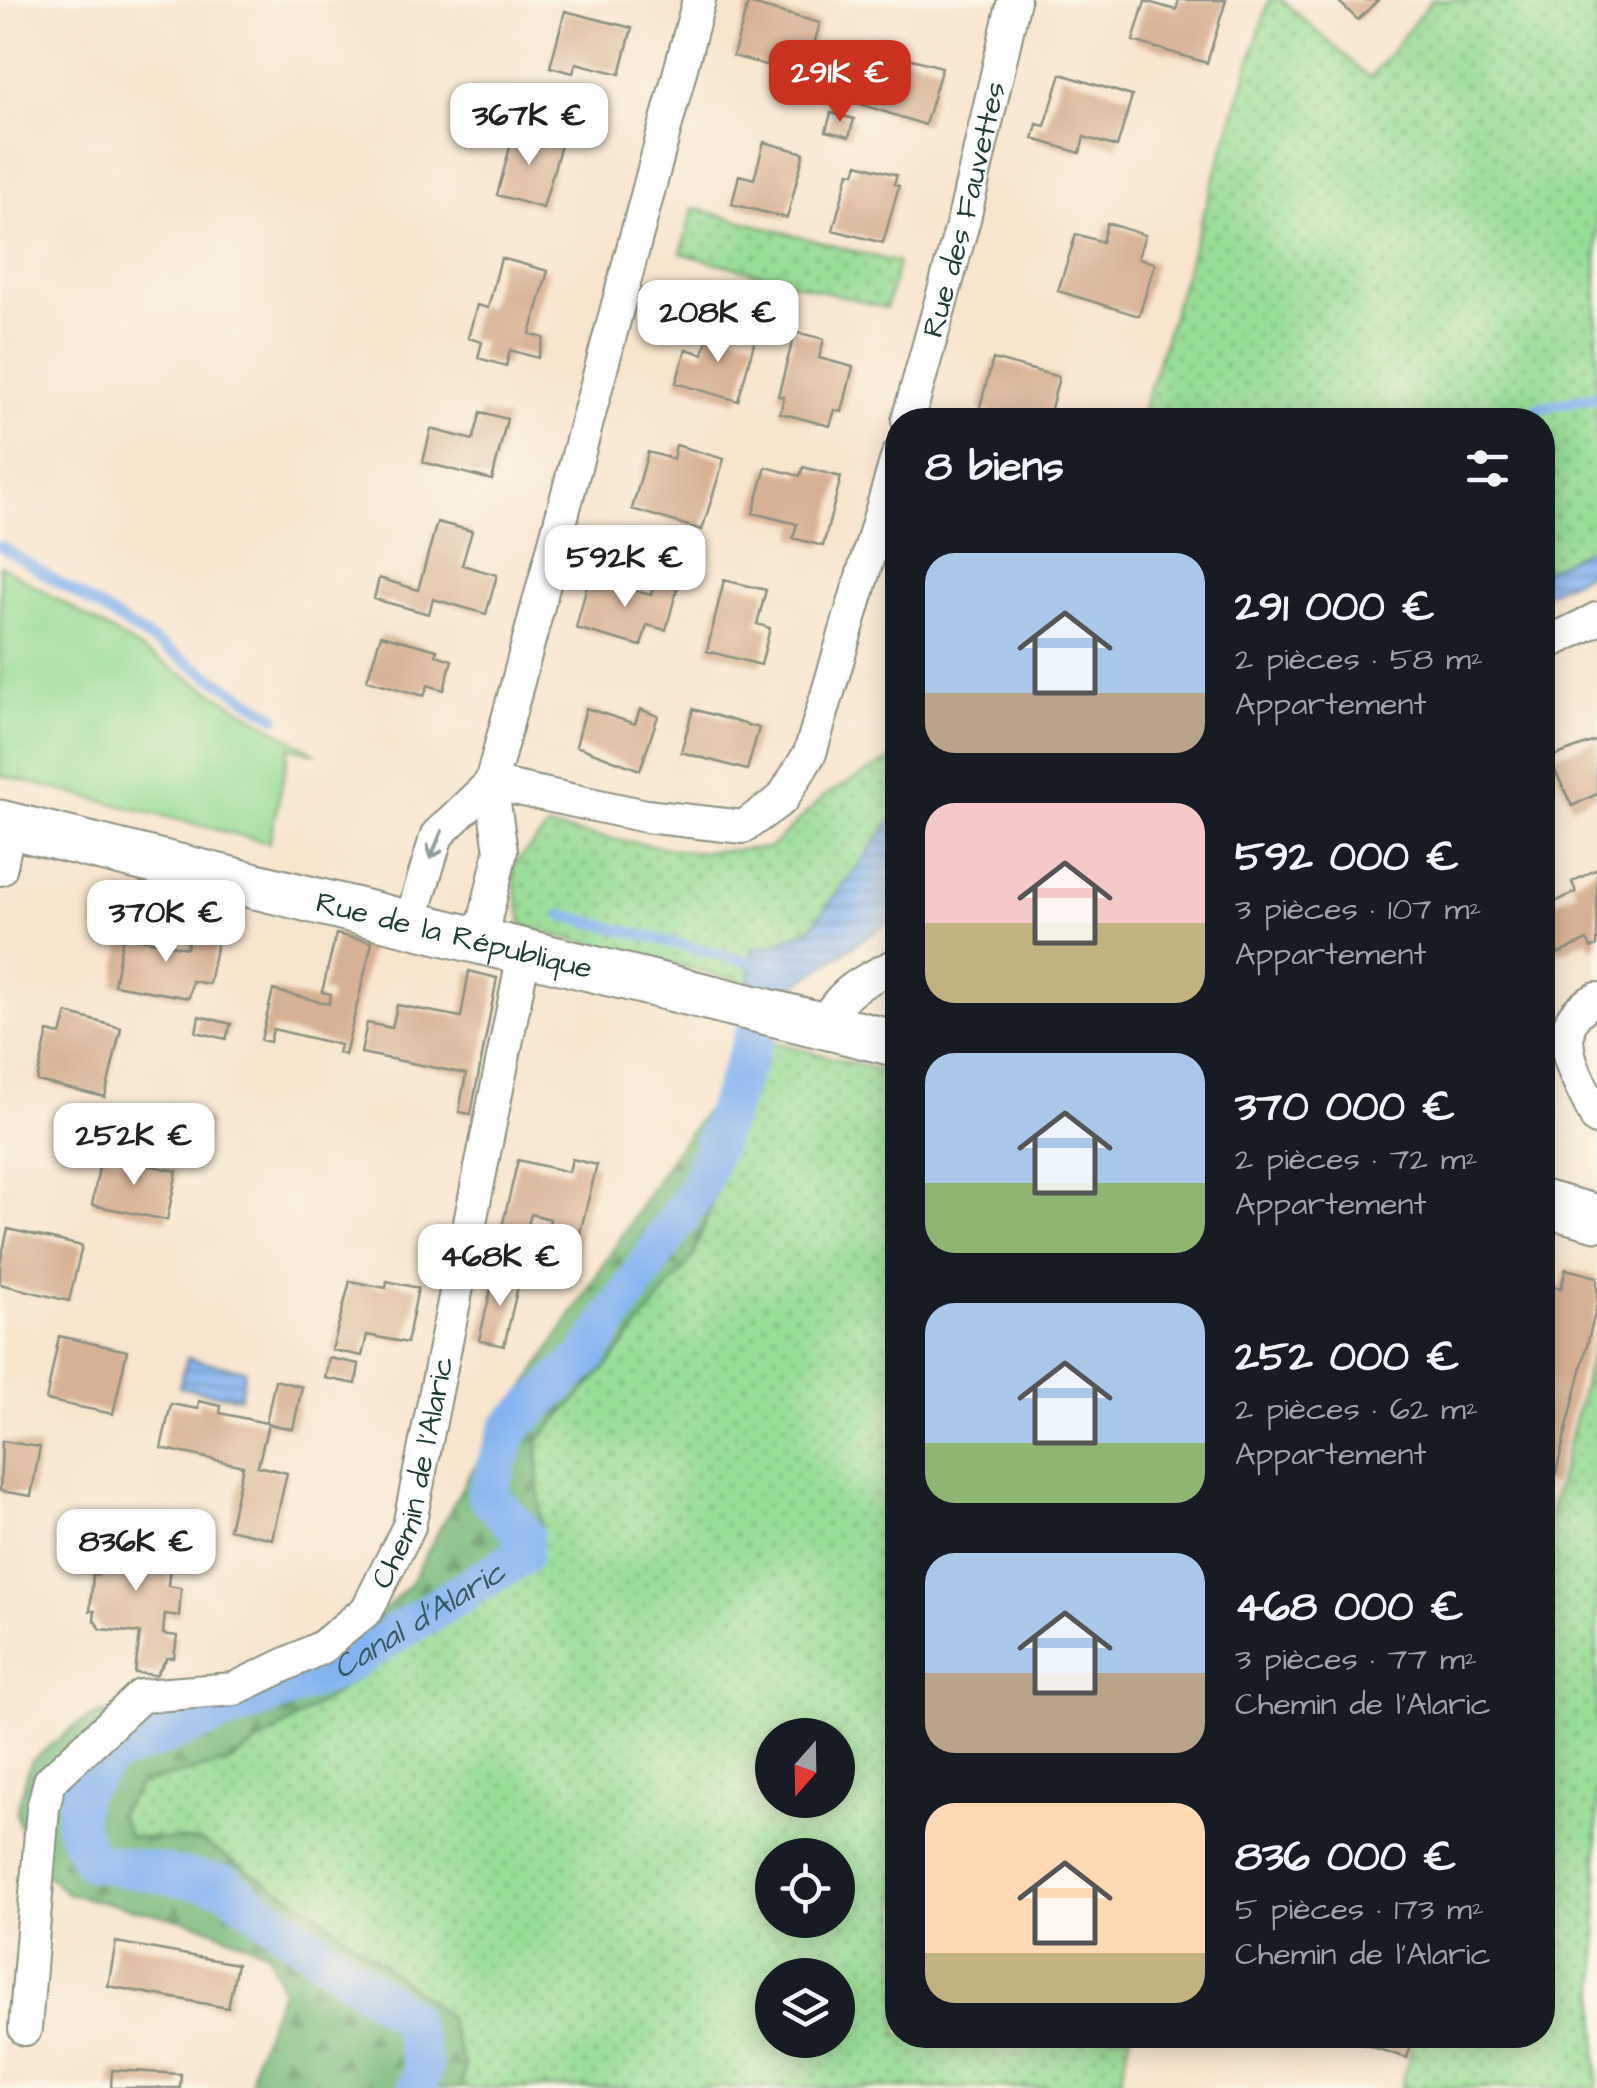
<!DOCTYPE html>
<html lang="fr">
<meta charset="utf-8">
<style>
body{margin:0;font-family:"Architects Daughter",sans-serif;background:#20242c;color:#f1f3f6;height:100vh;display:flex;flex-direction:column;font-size:38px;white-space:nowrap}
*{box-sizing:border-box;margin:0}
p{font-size:32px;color:#9ea1a6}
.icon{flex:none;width:55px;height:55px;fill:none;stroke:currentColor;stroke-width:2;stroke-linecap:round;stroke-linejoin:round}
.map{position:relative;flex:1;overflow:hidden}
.drawer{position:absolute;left:885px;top:408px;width:670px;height:1640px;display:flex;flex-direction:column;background:#171b24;border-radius:40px;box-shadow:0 5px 25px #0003}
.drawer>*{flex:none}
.needle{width:65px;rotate:200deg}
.buttons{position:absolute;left:755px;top:1718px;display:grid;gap:20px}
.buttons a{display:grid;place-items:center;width:100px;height:100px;border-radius:50%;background:#171b24;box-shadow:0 5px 25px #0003;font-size:50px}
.price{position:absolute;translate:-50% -85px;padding:0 22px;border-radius:20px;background:#fff;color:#222;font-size:32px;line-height:65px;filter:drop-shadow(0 2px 5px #0008)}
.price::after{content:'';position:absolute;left:50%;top:60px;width:30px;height:22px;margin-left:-15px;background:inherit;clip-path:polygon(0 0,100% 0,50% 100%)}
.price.selected{background:#c8321e;color:#fff}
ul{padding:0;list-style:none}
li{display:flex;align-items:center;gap:30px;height:250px;padding:0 40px}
li span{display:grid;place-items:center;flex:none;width:280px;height:200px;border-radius:30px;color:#555}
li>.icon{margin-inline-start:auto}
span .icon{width:120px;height:120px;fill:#fffc;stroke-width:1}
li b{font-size:42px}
h2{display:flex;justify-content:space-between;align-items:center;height:120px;padding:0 40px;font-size:42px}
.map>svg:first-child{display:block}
.grass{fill:url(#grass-dots);stroke:#5c8d65;stroke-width:2.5;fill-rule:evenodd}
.forest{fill:url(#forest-firs);stroke:#4c7c5a;stroke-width:2.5}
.garden{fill:#98dd96;stroke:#5c8d65;stroke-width:2.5}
.water{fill:url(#water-rules);stroke:#527892;stroke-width:2.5}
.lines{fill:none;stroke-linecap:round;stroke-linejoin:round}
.stream{stroke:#84b4f0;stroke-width:11}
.canal{stroke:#84b4f0;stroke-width:40}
.building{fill:#d7b193}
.street-casing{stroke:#8c9181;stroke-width:36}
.secondary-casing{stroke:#8c9181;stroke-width:49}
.street{stroke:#fff;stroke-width:32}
.secondary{stroke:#fff;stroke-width:45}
.oneway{stroke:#8f9e9a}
.labels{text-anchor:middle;stroke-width:8;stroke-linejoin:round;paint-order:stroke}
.street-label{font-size:30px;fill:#1f3d34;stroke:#fcf5e5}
.water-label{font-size:32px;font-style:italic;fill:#385b63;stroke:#fcf5e5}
</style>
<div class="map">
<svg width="1597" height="2088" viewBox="0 0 1597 2088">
<defs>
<pattern id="grass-dots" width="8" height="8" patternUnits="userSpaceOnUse" patternTransform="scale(2.5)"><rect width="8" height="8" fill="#98dd96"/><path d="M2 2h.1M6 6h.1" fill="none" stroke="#7bb47b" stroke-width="1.8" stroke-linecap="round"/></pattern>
<pattern id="forest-firs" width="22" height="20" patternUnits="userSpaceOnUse" patternTransform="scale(2.5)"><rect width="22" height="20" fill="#7abc7f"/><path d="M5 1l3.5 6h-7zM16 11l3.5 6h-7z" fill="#639a69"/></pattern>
<pattern id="water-rules" width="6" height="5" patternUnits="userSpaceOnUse" patternTransform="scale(2.5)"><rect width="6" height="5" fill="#84b4f0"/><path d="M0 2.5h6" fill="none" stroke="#6b94c3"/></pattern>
</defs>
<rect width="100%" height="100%" fill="#fcf5e5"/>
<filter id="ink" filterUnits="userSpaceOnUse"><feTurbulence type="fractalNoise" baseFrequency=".01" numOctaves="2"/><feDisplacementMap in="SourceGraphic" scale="20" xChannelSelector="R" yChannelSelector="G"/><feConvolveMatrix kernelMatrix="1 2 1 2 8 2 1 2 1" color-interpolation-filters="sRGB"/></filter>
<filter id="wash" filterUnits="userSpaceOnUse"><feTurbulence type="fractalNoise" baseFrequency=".0048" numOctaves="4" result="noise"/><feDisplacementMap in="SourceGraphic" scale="40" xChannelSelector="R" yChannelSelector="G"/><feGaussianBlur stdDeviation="2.25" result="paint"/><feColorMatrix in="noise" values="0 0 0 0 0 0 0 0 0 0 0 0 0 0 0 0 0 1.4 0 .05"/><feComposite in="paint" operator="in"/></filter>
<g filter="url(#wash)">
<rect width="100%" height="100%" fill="#f8e5ce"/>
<path class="grass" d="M1269 0H1282L1370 78 1432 0H1597V545L1543 572 1542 420H1140Z
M693 208 898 263 886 308 681 253Z
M897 756V815L863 863 811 928 769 947 753 948 749 983 523 927 512 867 548 828 691 852 770 848 827 794Z
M767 1040 897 1075 898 2035H1131L1118 2088H460L465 2070 447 2015 400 1979 202 1841 129 1837 119 1814 141 1783 230 1762 518 1573 541 1543 538 1441 610 1363 693 1257ZM772 1735H838V1800H772ZM772 1855H838V1920H772ZM772 1975H838V2040H772Z
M1597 1332V2088H1401L1415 2035H1542L1543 1542Z"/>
<path class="forest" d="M726 1083 735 1094 750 1095 693 1257 610 1363 538 1441 541 1544 518 1573 230 1762 141 1783 119 1814 130 1837 201 1841 317 1913 447 2015 465 2070 460 2088H250L255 2057 282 1990 268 1952 196 1923 68 1894 30 1861 16 1813 31 1761 74 1727 98 1714 241 1693 291 1683 355 1640 410 1584 465 1482 675 1152Z"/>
<path class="garden" d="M0 565 316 754 290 747 269 843 0 775Z"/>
<path class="water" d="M1597 545V569L1543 595V572Z
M897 814V916L786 992 749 983 753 948 769 947 811 928Z
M738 1034 767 1040 750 1095 734 1094 726 1083Z
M187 1358 245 1370 240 1398 179 1387Z"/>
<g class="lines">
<path class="stream" d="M1517 420 1542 407 1597 396
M0 546 276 717
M562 915 762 965"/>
<path class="canal" id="s1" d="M417 2088 423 2066 408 2018 225 1885 91 1861 75 1826 78 1792 111 1755 334 1671 521 1556 523 1534 486 1494 510 1428 588 1355 697 1189 775 982"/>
</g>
<g id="blocks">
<path class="building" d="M1179 0H1226L1207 63 1133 41 1145 1 1176 10Z
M1337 0H1378L1358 20Z
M748 3 820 23 805 76 733 56Z
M565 11 632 28 620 74 576 63 573 73 550 67Z
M868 47 942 67 925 125 851 101Z
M1061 74 1132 96 1117 147 1084 137 1080 153 1033 139 1037 124 1045 126Z
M831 113 854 119 849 137 826 131Z
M515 129 562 141 543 208 497 195Z
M764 142 804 153 787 218 732 204 739 175 754 179Z
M858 164 897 175 894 184 899 186 883 243 833 230 849 172 855 173Z
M1107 223 1145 235 1138 258 1155 263 1139 316 1058 291 1076 234 1102 242Z
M501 258 548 271 530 334 544 338 538 358 510 350 506 366 478 358 482 342 468 338 477 305 488 308Z
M710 328 755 340 738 401 676 383 686 349 703 354Z
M795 332 824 339 819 358 853 367 842 412 835 410 830 426 780 413 784 397 778 396Z
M993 359 1059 377 1048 420H1017L979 410Z
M481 412 507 419 492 480 423 462 431 429 473 440Z
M676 445 724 459 702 530 632 509 648 452 673 459Z
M766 467 800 476 803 467 841 477 823 546 793 538 797 524 753 513Z
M437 522 472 531 462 565 497 575 486 614 433 599 429 614 374 599 379 578 418 590Z
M589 578 651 595 655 579 678 585 666 630 647 625 641 646 576 628Z
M724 580 766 590 757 624 770 628 761 665 707 651Z
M381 635 437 650 436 655 452 660 444 690 428 685 424 696 367 680Z
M586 708 635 724 640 709 658 716 640 770 576 746Z
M693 709 759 728 747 770 681 752Z
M1597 740V794L1572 806 1549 758Z
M1597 869V946L1591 948 1587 940 1558 954 1542 922V908L1576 892 1572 882Z
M190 931 218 937 209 984 192 981 189 998 114 985 123 936 187 948Z
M336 934 372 942 345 1055 338 1053 340 1045 273 1029 270 1042 261 1040 273 990 329 1004 331 994 322 992Z
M469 971 497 978 471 1114 459 1112 466 1074 361 1053 367 1023 392 1028 397 1005 461 1017Z
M67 1013 121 1028 105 1097 37 1081 48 1032 61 1035Z
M199 1016 231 1024 226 1039 196 1032Z
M194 1116 209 1120 206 1137 189 1133Z
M101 1156 177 1171 167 1220 92 1205Z
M572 1159 597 1165 575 1253 544 1246 550 1219 531 1214 526 1232 502 1227 518 1160 569 1172Z
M8 1229 82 1246 69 1301 0 1284V1263Z
M1566 1269 1597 1277V1304L1553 1485 1542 1482V1283L1561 1288Z
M495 1272 520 1278 504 1346 479 1340Z
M350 1281 386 1288 387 1281 418 1288 407 1343 367 1335 362 1356 332 1350Z
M59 1336 127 1351 113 1414 46 1400Z
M329 1358 359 1364 356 1384 325 1378Z
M275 1380 302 1387 293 1429 268 1424 258 1466 287 1473 272 1539 229 1529 243 1466 161 1448 171 1404 198 1409 199 1401 221 1406 220 1413 266 1423Z
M2 1441 40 1447 31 1496 0 1491Z
M121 1522 157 1526 153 1564 170 1565 168 1586 181 1588 179 1616 165 1614 163 1634 177 1636 174 1658H167L156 1675 135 1673 140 1633 101 1629 94 1620 95 1611H90L93 1575H98L99 1560 95 1559 98 1536 119 1539Z
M116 1942 237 1964 228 2008 108 1986Z
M1410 2035 1414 2036 1407 2058 1337 2036Z
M112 2070 181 2074 180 2088H111Z"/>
</g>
</g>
<g filter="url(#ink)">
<use href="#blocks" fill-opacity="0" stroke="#8c9181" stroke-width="2.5"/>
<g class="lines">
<g class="street-casing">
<g id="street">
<path id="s2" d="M908 420 964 219 1014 0"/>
<path d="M1542 646 1597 619"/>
<path d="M491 783 646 816 743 827 782 799 810 753 898 455"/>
<path d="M0 869 10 824"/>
<path d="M410 924 437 835 491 783"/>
<path d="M480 942 501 851 491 783 699 0"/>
<path d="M1597 999C1540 1025 1579 1078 1597 1119"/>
<path d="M824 1026C838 992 866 979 898 964"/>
<path id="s3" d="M25 2029 43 1808 50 1781 141 1696 234 1689 322 1647 367 1610 409 1526 524 954"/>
</g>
</g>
<g class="secondary-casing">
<g id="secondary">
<path id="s4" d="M0 823 898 1044"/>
<path d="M1542 1203 1597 1218"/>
</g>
</g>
<use href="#street" class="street"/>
<use href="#secondary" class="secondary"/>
</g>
<defs><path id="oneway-shaft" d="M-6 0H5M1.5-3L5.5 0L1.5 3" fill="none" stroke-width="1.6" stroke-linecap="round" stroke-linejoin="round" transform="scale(2.5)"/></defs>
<use class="oneway" href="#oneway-shaft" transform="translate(436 845) rotate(113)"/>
</g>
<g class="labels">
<g class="street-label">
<text dy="10" stroke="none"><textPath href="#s2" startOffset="218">Rue des Fauvettes</textPath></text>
<text dy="10" stroke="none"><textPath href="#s4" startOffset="468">Rue de la République</textPath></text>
<text dy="10" stroke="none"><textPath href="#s3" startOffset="770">Chemin de l'Alaric</textPath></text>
</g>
<g class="water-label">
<text dy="11" stroke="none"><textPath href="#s1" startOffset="895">Canal d'Alaric</textPath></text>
</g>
</g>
</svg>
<div class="buttons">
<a><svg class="needle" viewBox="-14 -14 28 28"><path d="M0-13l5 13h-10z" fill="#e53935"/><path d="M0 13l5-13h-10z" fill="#9ea1a6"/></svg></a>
<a><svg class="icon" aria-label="locate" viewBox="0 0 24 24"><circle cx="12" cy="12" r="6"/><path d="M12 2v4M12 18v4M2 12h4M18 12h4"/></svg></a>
<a><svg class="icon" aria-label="layers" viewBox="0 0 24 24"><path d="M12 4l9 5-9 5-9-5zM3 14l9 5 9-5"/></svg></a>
</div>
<b class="price selected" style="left:840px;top:125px">291K €</b>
<b class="price" style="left:529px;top:168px">367K €</b>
<b class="price" style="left:718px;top:365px">208K €</b>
<b class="price" style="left:625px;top:610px">592K €</b>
<b class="price" style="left:166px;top:965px">370K €</b>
<b class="price" style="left:134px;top:1188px">252K €</b>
<b class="price" style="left:500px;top:1309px">468K €</b>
<b class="price" style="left:136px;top:1594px">836K €</b>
<section class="drawer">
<h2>8 biens<svg class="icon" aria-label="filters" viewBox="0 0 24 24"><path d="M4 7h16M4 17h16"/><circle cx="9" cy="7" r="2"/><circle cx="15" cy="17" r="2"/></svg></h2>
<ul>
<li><span style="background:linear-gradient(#a9c7e8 70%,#b9a48a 0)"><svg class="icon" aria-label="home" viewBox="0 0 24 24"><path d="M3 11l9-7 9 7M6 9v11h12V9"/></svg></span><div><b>291 000 €</b><p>2 pièces · 58 m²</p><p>Appartement</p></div></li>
<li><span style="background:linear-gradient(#f6c9c9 60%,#c2b280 0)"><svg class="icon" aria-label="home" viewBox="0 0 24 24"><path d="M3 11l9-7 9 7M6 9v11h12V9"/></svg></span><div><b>592 000 €</b><p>3 pièces · 107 m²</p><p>Appartement</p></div></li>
<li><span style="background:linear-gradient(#a9c7e8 65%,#8fb573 0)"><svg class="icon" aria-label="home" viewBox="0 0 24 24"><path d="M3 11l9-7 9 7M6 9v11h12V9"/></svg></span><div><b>370 000 €</b><p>2 pièces · 72 m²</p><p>Appartement</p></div></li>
<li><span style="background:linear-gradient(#a9c7e8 70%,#8fb573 0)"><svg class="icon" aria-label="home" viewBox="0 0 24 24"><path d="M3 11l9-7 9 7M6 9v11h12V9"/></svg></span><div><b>252 000 €</b><p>2 pièces · 62 m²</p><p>Appartement</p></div></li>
<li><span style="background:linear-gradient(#a9c7e8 60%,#b9a48a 0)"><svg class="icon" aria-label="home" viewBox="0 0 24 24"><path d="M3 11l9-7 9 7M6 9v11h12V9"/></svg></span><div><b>468 000 €</b><p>3 pièces · 77 m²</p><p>Chemin de l'Alaric</p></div></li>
<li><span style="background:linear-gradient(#ffd9b3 75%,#c2b280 0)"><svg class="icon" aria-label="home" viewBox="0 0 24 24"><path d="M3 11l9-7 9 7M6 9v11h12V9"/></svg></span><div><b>836 000 €</b><p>5 pièces · 173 m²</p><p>Chemin de l'Alaric</p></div></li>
</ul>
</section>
</div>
